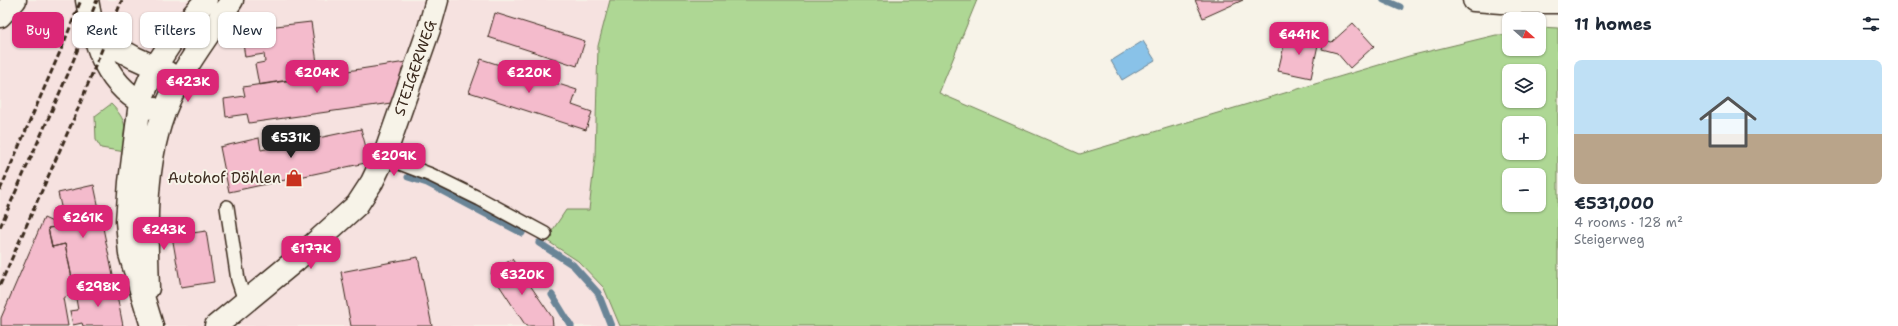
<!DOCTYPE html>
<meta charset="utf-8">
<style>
body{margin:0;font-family:"Shantell Sans",sans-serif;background:#f2f2f3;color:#1f2937;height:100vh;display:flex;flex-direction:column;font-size:15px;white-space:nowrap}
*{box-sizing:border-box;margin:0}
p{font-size:13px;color:#747a83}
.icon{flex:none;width:22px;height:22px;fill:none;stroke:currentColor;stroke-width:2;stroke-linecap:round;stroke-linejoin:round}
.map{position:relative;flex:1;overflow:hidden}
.details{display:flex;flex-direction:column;background:#fff;width:340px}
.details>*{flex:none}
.banner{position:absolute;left:12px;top:12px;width:380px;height:36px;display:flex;gap:8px}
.needle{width:26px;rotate:111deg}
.buttons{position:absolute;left:1502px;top:12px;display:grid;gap:8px}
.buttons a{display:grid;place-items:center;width:44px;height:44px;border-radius:8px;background:#fff;box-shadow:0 1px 3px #0004;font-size:20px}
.price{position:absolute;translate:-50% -34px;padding:0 9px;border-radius:8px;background:#db2777;color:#fff;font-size:13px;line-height:26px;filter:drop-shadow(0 1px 2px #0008)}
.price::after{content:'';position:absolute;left:50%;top:24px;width:12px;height:9px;margin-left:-6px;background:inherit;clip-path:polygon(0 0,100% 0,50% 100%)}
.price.on{background:#222;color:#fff}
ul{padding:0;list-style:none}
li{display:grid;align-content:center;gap:8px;height:212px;padding:0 16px}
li+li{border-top:1px solid #e0e1e3}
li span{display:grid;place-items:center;height:124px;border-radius:8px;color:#555}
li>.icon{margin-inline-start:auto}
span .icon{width:72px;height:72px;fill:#fffc;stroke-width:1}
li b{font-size:17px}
h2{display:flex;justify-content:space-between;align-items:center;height:48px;padding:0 16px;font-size:17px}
.chip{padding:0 14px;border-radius:8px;background:#fff;box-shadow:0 1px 3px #0004;font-size:14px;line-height:36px}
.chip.on{background:#db2777;color:#fff}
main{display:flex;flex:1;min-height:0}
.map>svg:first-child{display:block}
.built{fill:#f6e2e0}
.green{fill:#aed794;stroke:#748059;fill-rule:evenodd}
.water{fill:#89c2e8;stroke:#6a8597}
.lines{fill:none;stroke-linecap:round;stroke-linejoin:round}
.stream{stroke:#6a8597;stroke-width:7}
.building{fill:#f4bbcc;stroke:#3b2a1e}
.lane-casing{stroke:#3b2a1e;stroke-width:16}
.street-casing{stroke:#3b2a1e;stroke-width:25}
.secondary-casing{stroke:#3b2a1e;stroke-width:25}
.lane{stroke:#f7f3e8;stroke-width:13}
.street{stroke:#f7f3e8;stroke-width:22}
.secondary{stroke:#f7f3e8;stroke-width:22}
.rail{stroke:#3b2a1e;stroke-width:3;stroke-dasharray:6 3;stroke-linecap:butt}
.labels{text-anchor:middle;stroke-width:4;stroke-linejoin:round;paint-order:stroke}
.street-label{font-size:15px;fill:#3b2a1e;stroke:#f7f3e8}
.poi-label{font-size:15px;fill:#3b2a1e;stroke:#f7f3e8;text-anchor:end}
</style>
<main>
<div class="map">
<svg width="1558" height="326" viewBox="0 0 1558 326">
<rect width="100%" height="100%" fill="#f7f3e8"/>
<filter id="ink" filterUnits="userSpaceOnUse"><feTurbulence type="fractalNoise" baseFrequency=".025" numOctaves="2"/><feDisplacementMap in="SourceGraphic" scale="8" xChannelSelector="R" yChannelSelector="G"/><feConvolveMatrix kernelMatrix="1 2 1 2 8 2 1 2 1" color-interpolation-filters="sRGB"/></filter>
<g filter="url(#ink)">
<path class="built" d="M0 0H610L598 46 595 157 589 210 546 240 578 261 604 288 620 326H0Z"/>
<path class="green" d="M610 0H977L939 93 1080 154 1409 56 1496 35H1509V49H1539V27L1558 28V326H620L604 288 578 261 546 240 566 210H589L595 157 598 46ZM1509 71H1539V101H1509ZM1509 123H1539V153H1509ZM1509 175H1539V205H1509Z
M111 104C127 120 127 130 125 152L101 148 96 140 95 116Z"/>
<path class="water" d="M1143 41 1155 60 1122 80 1111 61Z"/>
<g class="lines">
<path class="stream" d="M1384 0 1400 7
M408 177 427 183 522 233
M539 243 573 265 598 293 611 326
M552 295 571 326"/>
</g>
<path class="building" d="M1195 0H1243L1203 18Z
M495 13 585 41 577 66 488 37Z
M311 22 319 76 259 85 255 64 265 62 264 54 245 57 241 30Z
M1353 23 1374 46 1350 68 1337 53 1322 49 1324 40 1332 42Z
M1287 33 1319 40 1311 78 1278 71Z
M481 59 577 90 572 105 592 112 586 130 469 92Z
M406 62 391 103 249 123 247 114 226 117 224 99 245 96 243 87Z
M361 129 370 162 229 192 220 147 259 138 261 150Z
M94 185 115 285 75 293 65 244 52 247 48 228 56 227 53 213 62 211 58 193Z
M44 218 55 223 56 227 48 228 52 247 65 244 75 293 63 298 68 326H1V318Z
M206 231 214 282 181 287 172 236Z
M418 257 432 326H351L341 272Z
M512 259 552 317 553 326H526L491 273Z
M115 285 123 326H83L82 323 73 325 70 311 78 310 75 293Z"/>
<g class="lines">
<g class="lane-casing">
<path id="lane" d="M384 157 431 175 480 199 545 234
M227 207 238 280 245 301"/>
</g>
<g class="street-casing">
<path id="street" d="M1474 0 1501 2H1558
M0 16 15 0
M216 326 296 260 357 205 372 182 384 157 429 29 437 0"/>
</g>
<g class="secondary-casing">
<path id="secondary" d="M87 0C95 46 105 87 152 108
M93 35 135 58 168 73
M148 288C146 234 144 176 160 124 174 78 206 39 232 0
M152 326 130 254 127 221 130 182 140 102 155 67 176 35 206 0"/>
</g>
<use href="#lane" class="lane"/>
<use href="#street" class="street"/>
<use href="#secondary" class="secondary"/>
<path class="rail" d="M0 190 63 45 81 0
M0 227 68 74 97 0
M0 285 75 116 122 0"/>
</g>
</g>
<defs>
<g id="shop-bare" transform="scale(1.38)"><path d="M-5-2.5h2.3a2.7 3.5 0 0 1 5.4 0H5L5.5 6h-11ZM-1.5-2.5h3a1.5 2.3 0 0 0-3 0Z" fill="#c8321e" stroke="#f7f3e8" stroke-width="2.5" paint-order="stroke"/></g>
</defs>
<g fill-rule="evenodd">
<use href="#shop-bare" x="294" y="178"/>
</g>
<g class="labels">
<g class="street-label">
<text transform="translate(415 68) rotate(-71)" y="5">STEIGERWEG</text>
</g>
<g class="poi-label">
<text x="281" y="183">Autohof Döhlen</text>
</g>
</g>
</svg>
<div class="buttons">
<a><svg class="needle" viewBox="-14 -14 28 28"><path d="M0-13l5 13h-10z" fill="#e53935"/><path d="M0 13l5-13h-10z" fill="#747a83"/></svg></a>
<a><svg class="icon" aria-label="layers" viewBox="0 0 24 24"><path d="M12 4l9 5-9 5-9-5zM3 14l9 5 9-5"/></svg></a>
<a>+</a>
<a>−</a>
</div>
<b class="price" style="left:1299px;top:56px">€441K</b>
<b class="price" style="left:317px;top:94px">€204K</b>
<b class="price" style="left:529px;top:94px">€220K</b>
<b class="price" style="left:188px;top:103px">€423K</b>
<b class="price on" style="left:291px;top:159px">€531K</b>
<b class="price" style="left:394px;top:177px">€209K</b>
<b class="price" style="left:83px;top:239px">€261K</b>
<b class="price" style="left:164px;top:251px">€243K</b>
<b class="price" style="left:311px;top:270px">€177K</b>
<b class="price" style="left:522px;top:296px">€320K</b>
<b class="price" style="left:98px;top:308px">€298K</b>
<div class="banner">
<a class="chip on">Buy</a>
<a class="chip">Rent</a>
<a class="chip">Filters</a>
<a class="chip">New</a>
</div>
</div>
<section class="details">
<h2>11 homes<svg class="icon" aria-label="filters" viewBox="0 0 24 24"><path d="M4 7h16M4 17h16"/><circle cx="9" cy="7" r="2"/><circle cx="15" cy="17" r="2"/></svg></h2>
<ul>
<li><span style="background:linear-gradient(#bfe0f5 60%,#b9a48a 0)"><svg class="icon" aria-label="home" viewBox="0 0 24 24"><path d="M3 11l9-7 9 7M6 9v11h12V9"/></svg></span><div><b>€531,000</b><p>4 rooms · 128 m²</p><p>Steigerweg</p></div></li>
</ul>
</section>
</main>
